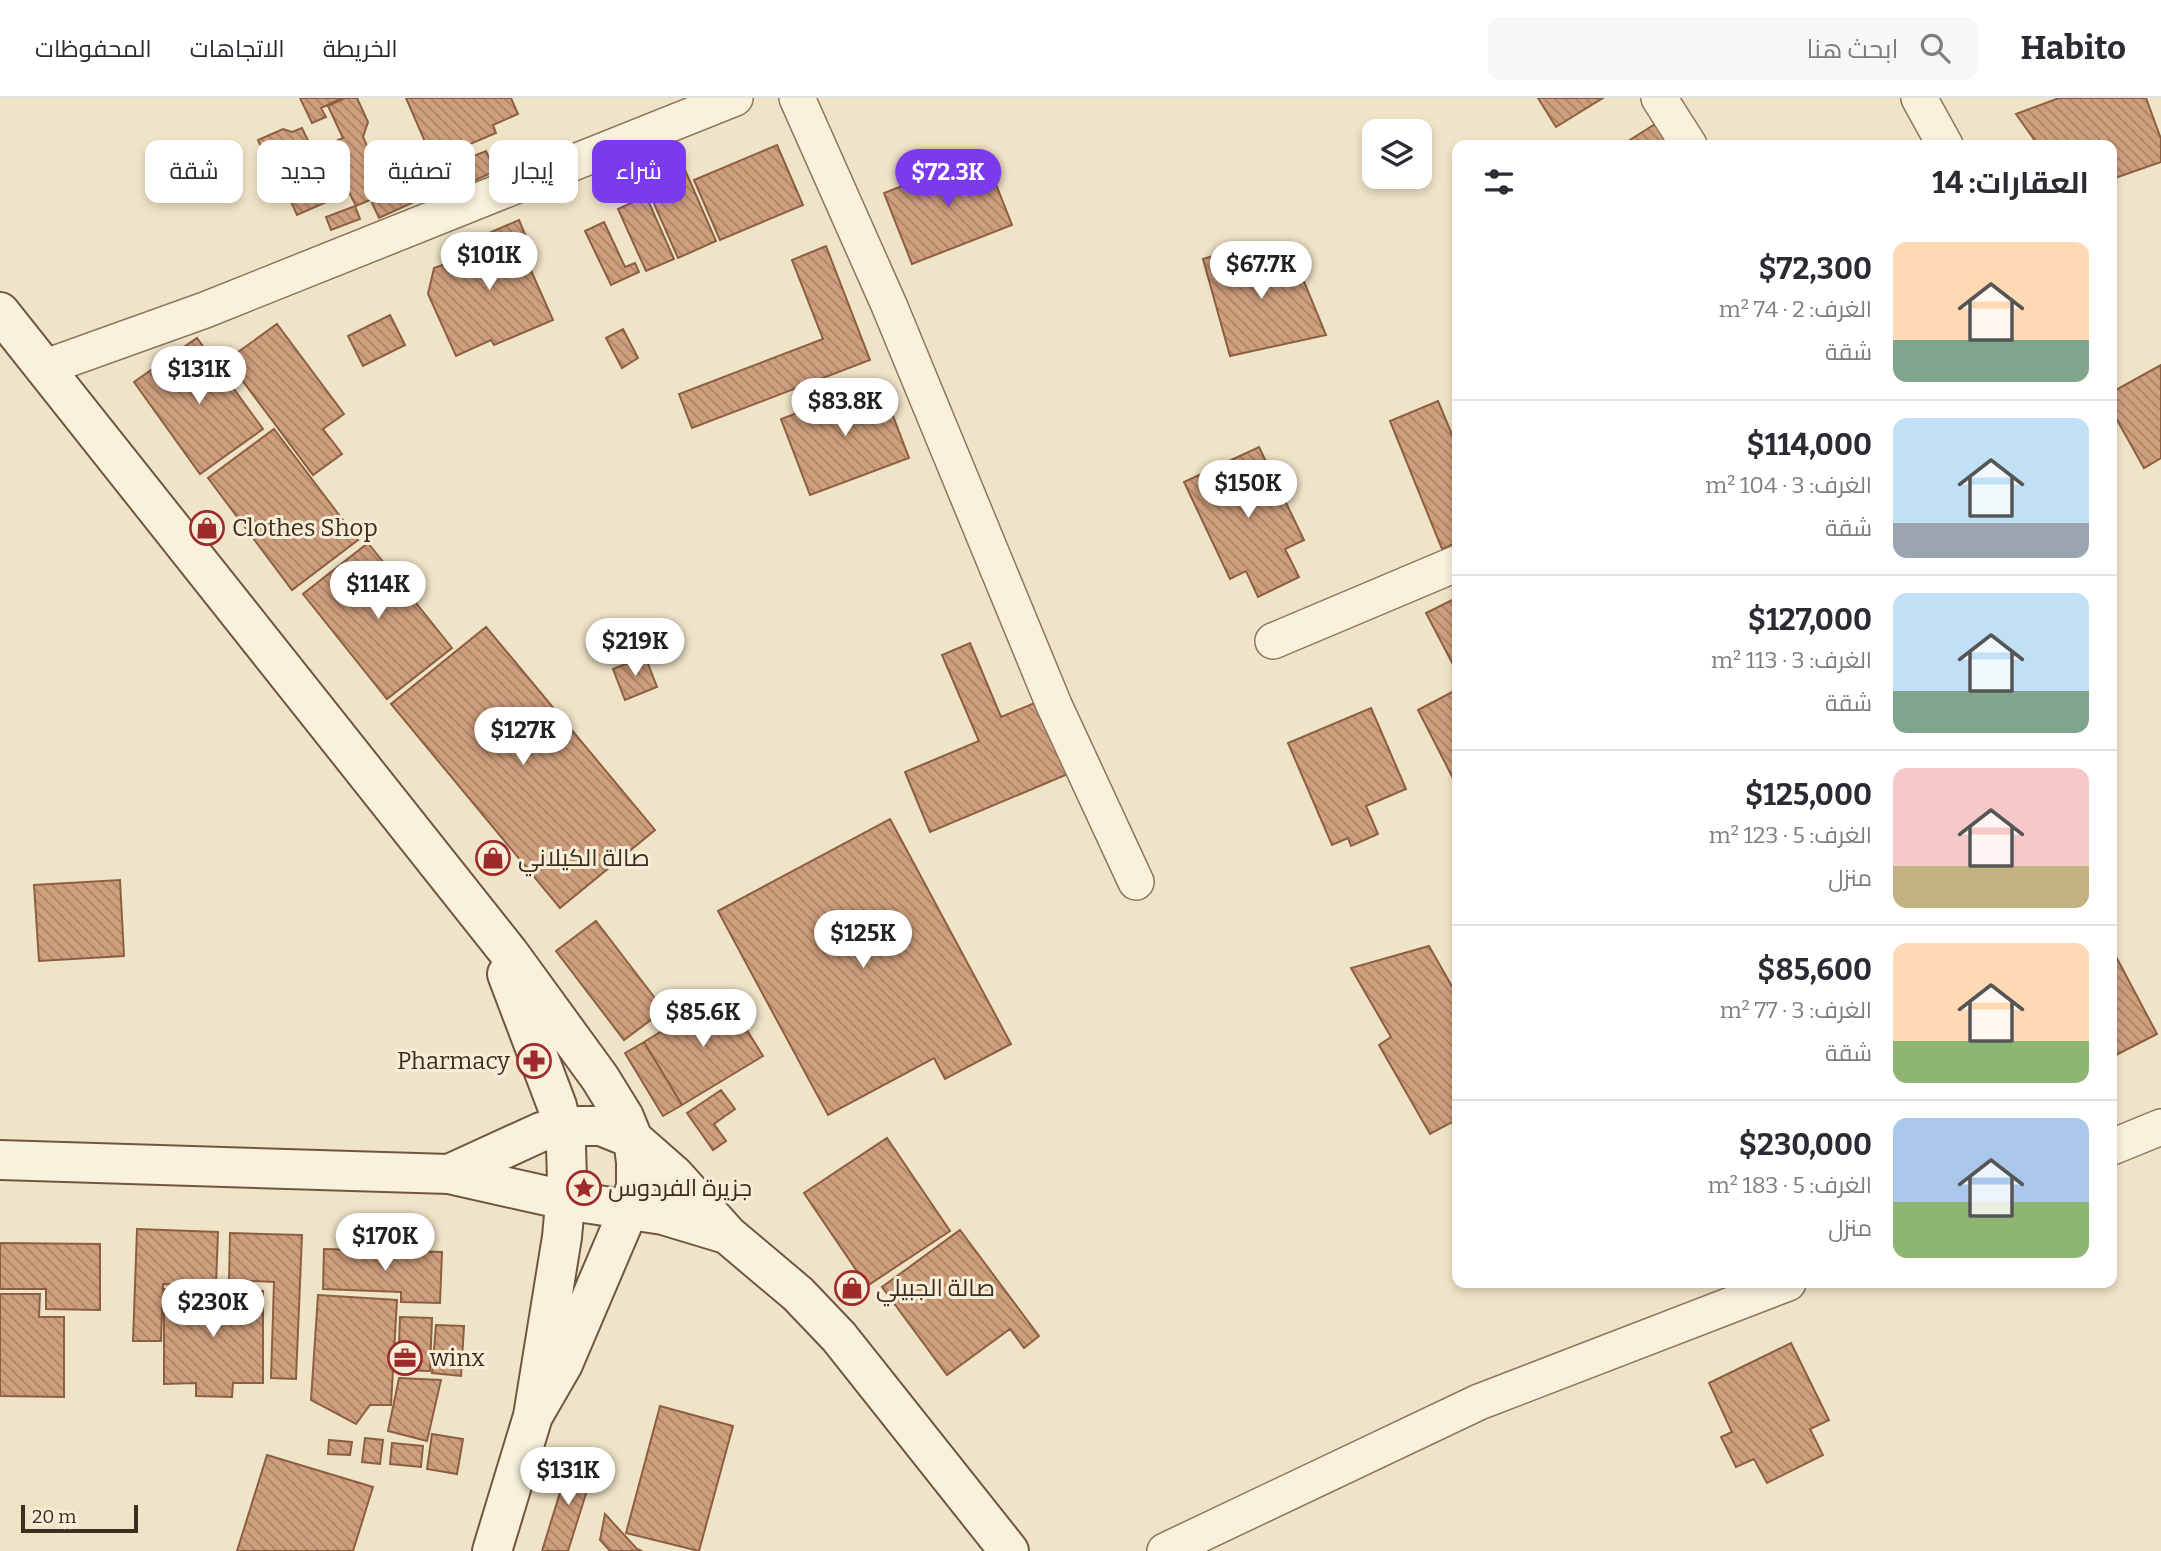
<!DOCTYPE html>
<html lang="ar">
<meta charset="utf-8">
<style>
body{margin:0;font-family:Bitter,Cairo,serif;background:#f7f7f7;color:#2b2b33;direction:rtl;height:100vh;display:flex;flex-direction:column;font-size:26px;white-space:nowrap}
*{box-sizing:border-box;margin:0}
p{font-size:23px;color:#7c7c81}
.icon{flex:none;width:38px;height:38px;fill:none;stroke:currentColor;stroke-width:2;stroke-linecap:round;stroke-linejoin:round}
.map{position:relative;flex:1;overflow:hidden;direction:ltr}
.details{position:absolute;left:1452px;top:42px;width:665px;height:1148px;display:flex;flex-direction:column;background:#fff;border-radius:14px;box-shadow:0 4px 10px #0003;direction:rtl}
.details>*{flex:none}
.hud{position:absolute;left:21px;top:42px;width:665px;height:63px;direction:rtl;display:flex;gap:14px}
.buttons{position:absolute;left:1362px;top:21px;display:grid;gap:14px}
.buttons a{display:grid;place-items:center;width:70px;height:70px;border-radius:14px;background:#fff;box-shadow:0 4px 10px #0003;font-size:35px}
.scale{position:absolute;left:21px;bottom:18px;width:117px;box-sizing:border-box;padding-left:7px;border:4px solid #3d2e20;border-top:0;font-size:19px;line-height:24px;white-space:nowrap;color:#3d2e20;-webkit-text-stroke:5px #f7eed8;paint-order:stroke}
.price{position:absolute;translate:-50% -60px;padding:0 16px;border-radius:24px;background:#fff;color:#222;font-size:23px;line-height:46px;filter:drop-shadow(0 2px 4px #0008)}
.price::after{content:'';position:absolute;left:50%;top:42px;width:21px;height:16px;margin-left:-10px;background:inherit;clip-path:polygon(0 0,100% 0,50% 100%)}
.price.current{background:#7c3aed;color:#fff}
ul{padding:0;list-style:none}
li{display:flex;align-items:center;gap:21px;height:175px;padding:0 28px}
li+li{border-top:2px solid #e1e1e2}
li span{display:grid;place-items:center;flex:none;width:196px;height:140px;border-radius:14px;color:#555}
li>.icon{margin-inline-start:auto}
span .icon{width:84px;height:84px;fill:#fffc;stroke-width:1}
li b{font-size:30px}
h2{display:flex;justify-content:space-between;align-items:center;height:84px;padding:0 28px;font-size:30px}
.pill{padding:0 24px;border-radius:14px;background:#fff;box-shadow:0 4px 10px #0003;font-size:24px;line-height:63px}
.pill.current{background:#7c3aed;color:#fff}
header{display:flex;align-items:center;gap:42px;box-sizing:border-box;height:98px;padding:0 35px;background:#fff;border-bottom:2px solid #e1e1e2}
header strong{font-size:33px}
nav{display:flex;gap:38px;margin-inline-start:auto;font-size:24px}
.search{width:490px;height:63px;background:#f7f7f7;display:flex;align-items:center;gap:18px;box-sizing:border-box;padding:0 24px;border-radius:14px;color:#7c7c81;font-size:26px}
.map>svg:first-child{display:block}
.building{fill:url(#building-back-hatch);stroke:#8d5f41;stroke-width:2}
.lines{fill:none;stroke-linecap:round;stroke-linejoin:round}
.street-casing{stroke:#8d765c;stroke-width:38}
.secondary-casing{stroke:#6f573f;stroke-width:42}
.street{stroke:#faf1dc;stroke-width:35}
.secondary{stroke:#faf1dc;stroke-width:38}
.labels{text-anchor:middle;stroke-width:6;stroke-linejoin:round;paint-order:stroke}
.poi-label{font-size:24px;fill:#3d2e20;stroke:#f7eed8;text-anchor:start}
</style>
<header>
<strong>Habito</strong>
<div class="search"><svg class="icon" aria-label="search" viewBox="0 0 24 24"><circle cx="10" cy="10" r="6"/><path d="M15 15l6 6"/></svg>ابحث هنا</div>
<nav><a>الخريطة</a><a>الاتجاهات</a><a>المحفوظات</a></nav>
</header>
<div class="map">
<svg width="2161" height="1453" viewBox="0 0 2161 1453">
<defs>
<pattern id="building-back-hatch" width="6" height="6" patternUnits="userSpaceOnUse" patternTransform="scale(1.75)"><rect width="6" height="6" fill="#cf9f7d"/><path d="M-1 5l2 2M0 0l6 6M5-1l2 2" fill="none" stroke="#a98266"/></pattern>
</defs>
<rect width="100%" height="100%" fill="#f0e4c8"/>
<path class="building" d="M300 0H342L321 10 326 19 312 25Z
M345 0H357L368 24 363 39 381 80 371 85 377 99 356 108 349 94 297 117 276 70 271 72 258 42 283 31 292 34 302 30 313 53 343 40 328 8Z
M406 0H511L518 16 493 27 496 35 433 62Z
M1538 0H1603L1556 29Z
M2059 0H2146L2161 41V64L2112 81V47H2038L2016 16Z
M1655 26 1670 47H1622Z
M777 47 803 107 720 142 694 82Z
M486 53 495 73 474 83 464 62Z
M984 56 1012 127 912 166 884 95Z
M660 57 666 71 682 65 716 143 678 160 637 67Z
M401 76 414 104 379 120 372 105 387 98 381 85Z
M646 98 674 161 646 173 618 111Z
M355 108 360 121 331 132 326 119Z
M519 122 529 146 521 150 553 222 494 247 491 242 456 258 428 196 434 170 462 160 482 138Z
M604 124 625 169 635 165 639 174 611 187 585 133Z
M826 148 870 262 692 330 679 296 823 241 792 162Z
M1244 149 1248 164 1291 152 1326 237 1230 258 1203 161Z
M390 217 405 247 363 268 348 238Z
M277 226 344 316 323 331 342 356 313 377 227 262Z
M623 231 638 260 622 270 606 240Z
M197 240 263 331 200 376 134 284Z
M2161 267V360L2144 370 2112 313V294Z
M880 284 909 360 810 397 781 321Z
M1438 303 1458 351V444L1442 451 1390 323Z
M274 331 358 442 292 492 208 380Z
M1259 349 1304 442 1285 451 1299 479 1258 499 1246 473 1230 481 1184 384Z
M368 445 452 550 387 601 303 496Z
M1458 499V576L1426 515Z
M486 529 655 732 560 810 391 606Z
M970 545 1001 619 1037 604 1068 676 930 734 905 674 979 643 942 557Z
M645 558 657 589 625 602 613 571Z
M1458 591V690L1418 612Z
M1371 610 1406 691 1366 708 1378 736 1351 748 1348 740 1332 747 1288 645Z
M890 721 1011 946 945 981 934 960 828 1017 718 813Z
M120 782 124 858 39 863 34 787Z
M596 823 664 912 624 942 556 853Z
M1429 848 1458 899V1021L1430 1036 1379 947 1391 939 1351 870Z
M2112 851 2157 936 2112 959Z
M724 895 763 958 682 1007 644 944Z
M644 944 682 1007 663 1018 625 955Z
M721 992 735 1011 714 1026 726 1043 713 1052 687 1015Z
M887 1040 950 1133 867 1188 804 1095Z
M137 1131 218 1134 216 1188 163 1186 161 1243H133Z
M960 1132 1039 1238 1024 1250 1010 1231 947 1277 882 1189Z
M230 1135 302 1137 296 1281 271 1280 274 1184 229 1182Z
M0 1145 100 1146V1212L46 1211V1191H0Z
M324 1151 442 1154 440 1205 401 1204V1194L323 1191Z
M164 1191 263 1193V1285H233L232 1299 196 1298V1285L164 1286Z
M0 1196H40L39 1219H64V1299L0 1298Z
M318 1197 397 1202 391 1307H370L356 1326 311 1302Z
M400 1219 432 1220 430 1273 398 1272Z
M436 1227 464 1228 461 1278 432 1275Z
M1791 1245 1829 1322 1810 1331 1823 1357 1767 1385 1754 1361 1736 1369 1721 1339 1732 1334 1709 1285Z
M399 1280 441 1282 427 1343 388 1333Z
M660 1308 733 1328 699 1453 626 1435Z
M432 1336 463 1341 457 1376 427 1371Z
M365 1340 383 1342 380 1366 362 1364Z
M329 1342 352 1344 350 1357 328 1356Z
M392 1345 423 1348 421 1369 390 1366Z
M267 1357 373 1389 353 1453H237Z
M570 1362 594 1370 568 1453H542Z
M605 1416 637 1451 642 1453H610L600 1442Z"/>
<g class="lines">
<g class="street-casing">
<path id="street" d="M797 0 889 207 1054 607 1136 784
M1659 0 1689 47
M1919 0 1945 47
M46 269 205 212 735 0
M1273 543 1458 465
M2112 1049 2161 1029
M1165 1453 1479 1304 1788 1185"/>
</g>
<g class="secondary-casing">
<path id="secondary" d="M0 214 509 855 600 980 624 1019 633 1041 636 1064V1088L629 1111 563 1266 533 1318
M0 1062 449 1076 565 1102 663 1117 726 1136
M449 1076 541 1034 563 1028H601L633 1041 674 1077 728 1137 798 1196 839 1239 1009 1453
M492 1453 533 1318 562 1139 567 1084 566 1047 557 1008 507 876"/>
</g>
<use href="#street" class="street"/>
<use href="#secondary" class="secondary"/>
</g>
<defs>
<g id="shop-ring" transform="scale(1.75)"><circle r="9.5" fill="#f7eed8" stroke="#9e2a2b" stroke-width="1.5"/><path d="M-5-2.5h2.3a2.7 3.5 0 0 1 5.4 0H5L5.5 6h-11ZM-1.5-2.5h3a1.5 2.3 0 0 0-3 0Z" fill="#9e2a2b"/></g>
<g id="pharmacy-ring" transform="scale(1.75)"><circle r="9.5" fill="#f7eed8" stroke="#9e2a2b" stroke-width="1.5"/><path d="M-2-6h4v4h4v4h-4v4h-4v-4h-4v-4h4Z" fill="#9e2a2b"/></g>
<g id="sight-ring" transform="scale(1.75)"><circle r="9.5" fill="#f7eed8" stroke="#9e2a2b" stroke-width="1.5"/><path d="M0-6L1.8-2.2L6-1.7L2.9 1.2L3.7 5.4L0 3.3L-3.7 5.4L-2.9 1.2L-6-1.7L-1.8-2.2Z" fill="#9e2a2b"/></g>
<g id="office-ring" transform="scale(1.75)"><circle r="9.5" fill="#f7eed8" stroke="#9e2a2b" stroke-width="1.5"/><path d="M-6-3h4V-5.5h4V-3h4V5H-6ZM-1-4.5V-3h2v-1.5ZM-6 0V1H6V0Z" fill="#9e2a2b"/></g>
</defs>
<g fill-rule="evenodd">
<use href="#shop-ring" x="207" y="430"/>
<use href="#shop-ring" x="493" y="760"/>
<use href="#pharmacy-ring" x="534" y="963"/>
<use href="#sight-ring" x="584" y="1090"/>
<use href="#shop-ring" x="852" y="1190"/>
<use href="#office-ring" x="405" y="1260"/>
</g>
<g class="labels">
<g class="poi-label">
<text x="232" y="438">Clothes Shop</text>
<text x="518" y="768">صالة الكيلاني</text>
<text x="510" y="971" text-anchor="end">Pharmacy</text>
<text x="608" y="1098">جزيرة الفردوس</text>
<text x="876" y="1198">صالة الجبيلي</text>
<text x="430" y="1268">winx</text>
</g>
</g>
</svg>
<div class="buttons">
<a><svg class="icon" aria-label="layers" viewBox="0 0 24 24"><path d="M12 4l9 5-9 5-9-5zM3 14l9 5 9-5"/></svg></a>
</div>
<div class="scale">20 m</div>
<b class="price current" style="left:948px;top:111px">$72.3K</b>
<b class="price" style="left:489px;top:194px">$101K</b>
<b class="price" style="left:1261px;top:203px">$67.7K</b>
<b class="price" style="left:199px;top:308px">$131K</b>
<b class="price" style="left:845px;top:340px">$83.8K</b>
<b class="price" style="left:1248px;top:422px">$150K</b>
<b class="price" style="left:378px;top:523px">$114K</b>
<b class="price" style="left:635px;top:580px">$219K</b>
<b class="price" style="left:523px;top:669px">$127K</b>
<b class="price" style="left:863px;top:872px">$125K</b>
<b class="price" style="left:703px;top:951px">$85.6K</b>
<b class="price" style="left:385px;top:1175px">$170K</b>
<b class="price" style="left:213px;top:1241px">$230K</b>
<b class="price" style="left:568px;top:1409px">$131K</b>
<div class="hud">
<a class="pill current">شراء</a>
<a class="pill">إيجار</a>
<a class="pill">تصفية</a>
<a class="pill">جديد</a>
<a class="pill">شقة</a>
</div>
<section class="details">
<h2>العقارات: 14<svg class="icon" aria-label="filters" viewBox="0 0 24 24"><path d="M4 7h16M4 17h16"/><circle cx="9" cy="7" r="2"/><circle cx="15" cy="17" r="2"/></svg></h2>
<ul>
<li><span style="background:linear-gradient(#ffd9b3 70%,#7fa58c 0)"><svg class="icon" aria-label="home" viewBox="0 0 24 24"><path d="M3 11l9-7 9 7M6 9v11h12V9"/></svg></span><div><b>$72,300</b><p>الغرف: 2 · 74 m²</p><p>شقة</p></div></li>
<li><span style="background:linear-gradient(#bfe0f5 75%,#9aa5b1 0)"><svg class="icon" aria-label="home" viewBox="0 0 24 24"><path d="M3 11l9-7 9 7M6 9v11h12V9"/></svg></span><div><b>$114,000</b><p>الغرف: 3 · 104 m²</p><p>شقة</p></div></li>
<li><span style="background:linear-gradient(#bfe0f5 70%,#7fa58c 0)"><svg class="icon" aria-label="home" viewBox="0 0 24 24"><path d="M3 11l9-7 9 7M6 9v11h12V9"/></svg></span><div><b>$127,000</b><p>الغرف: 3 · 113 m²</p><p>شقة</p></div></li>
<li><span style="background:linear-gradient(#f6c9c9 70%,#c2b280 0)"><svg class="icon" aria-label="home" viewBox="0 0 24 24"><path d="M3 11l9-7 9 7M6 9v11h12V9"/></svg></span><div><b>$125,000</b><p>الغرف: 5 · 123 m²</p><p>منزل</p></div></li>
<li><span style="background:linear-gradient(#ffd9b3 70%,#8fb573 0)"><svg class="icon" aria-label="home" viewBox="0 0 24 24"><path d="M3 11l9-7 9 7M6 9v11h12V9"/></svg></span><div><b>$85,600</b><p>الغرف: 3 · 77 m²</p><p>شقة</p></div></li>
<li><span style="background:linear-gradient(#a9c7e8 60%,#8fb573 0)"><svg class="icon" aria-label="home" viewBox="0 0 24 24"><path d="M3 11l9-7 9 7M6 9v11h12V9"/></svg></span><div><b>$230,000</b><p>الغرف: 5 · 183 m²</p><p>منزل</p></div></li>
</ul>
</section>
</div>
